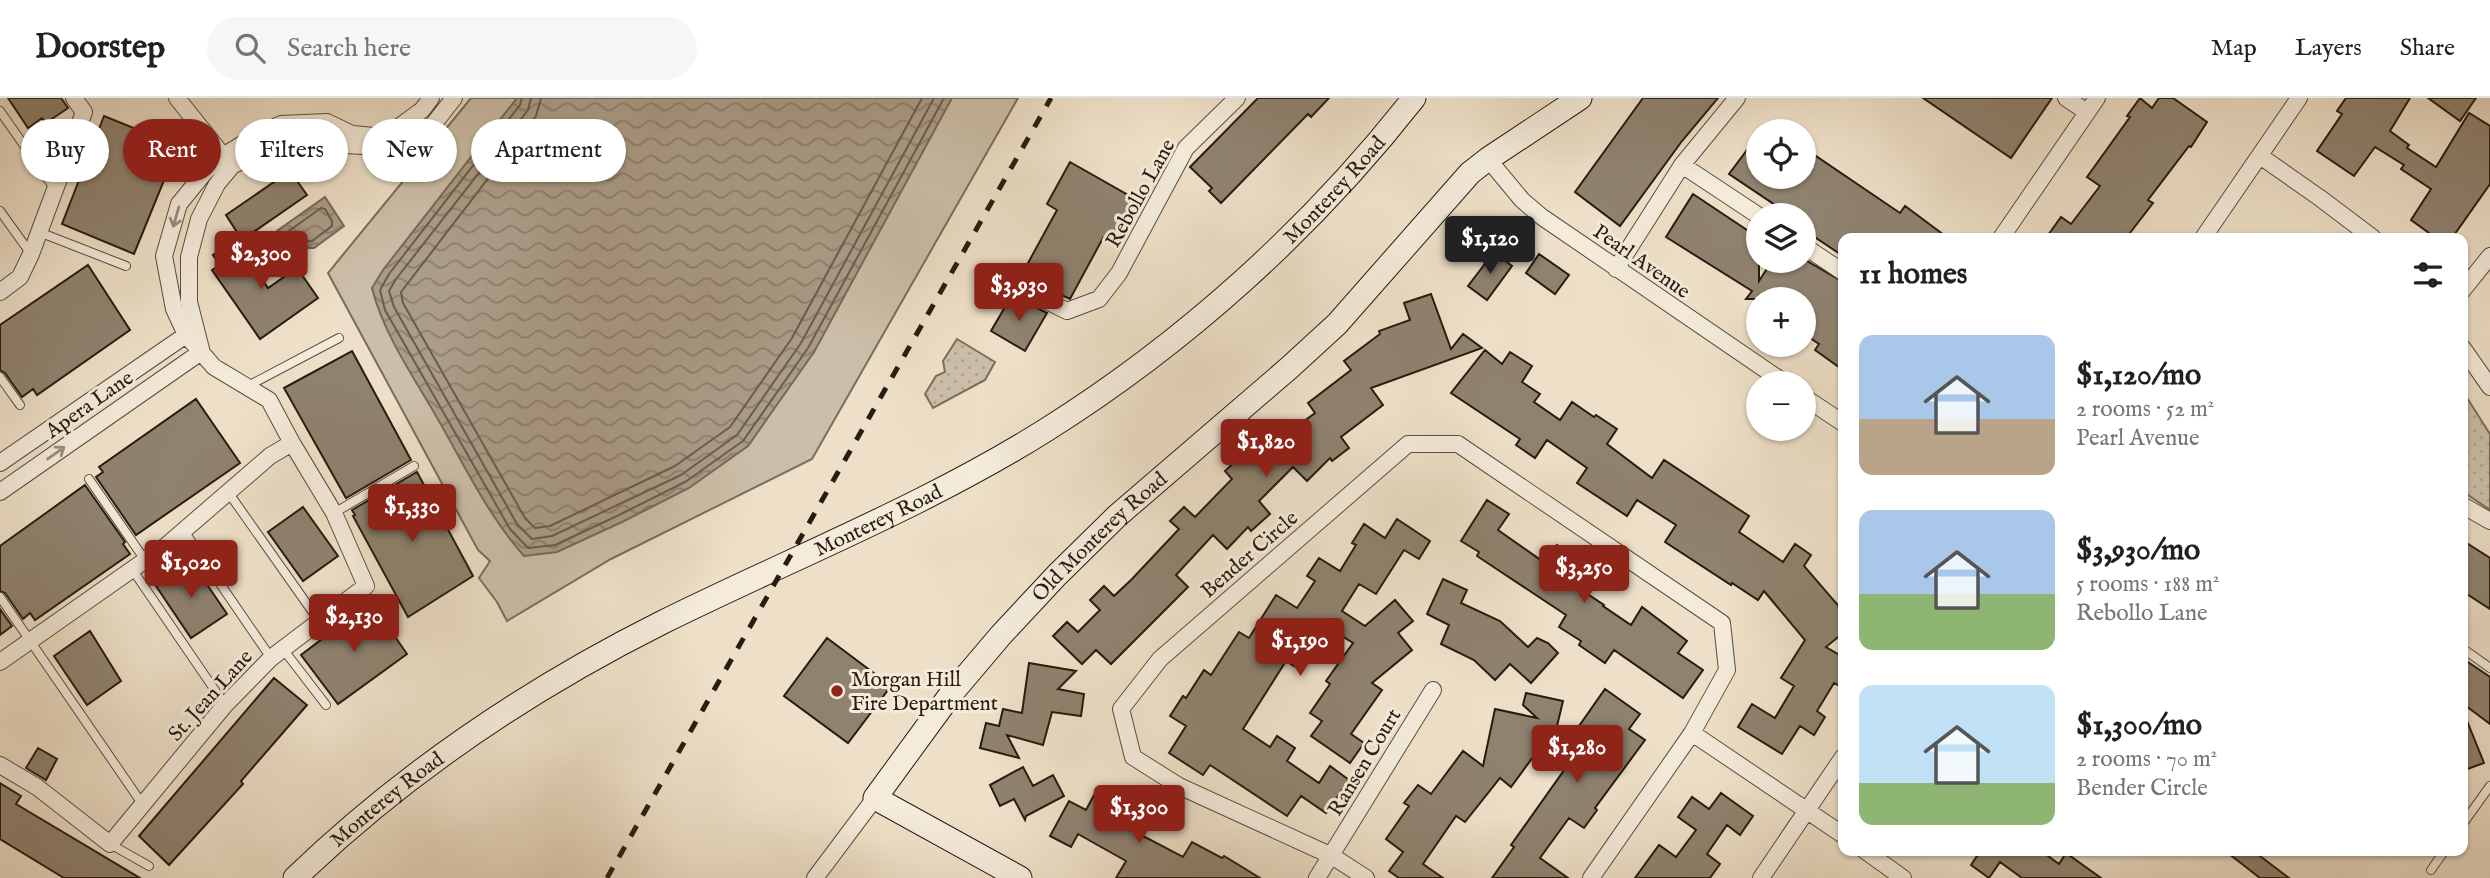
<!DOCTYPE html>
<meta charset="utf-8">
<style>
body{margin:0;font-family:"IM FELL English",serif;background:#f6f6f6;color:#202124;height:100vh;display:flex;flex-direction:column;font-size:26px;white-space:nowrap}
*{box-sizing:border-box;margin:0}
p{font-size:23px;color:#757577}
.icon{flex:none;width:38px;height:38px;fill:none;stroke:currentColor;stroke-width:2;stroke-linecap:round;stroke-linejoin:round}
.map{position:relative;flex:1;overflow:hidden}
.details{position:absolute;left:1838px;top:135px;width:630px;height:623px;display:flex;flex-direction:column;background:#fff;border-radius:14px;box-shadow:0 2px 5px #0004}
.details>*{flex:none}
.guide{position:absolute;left:21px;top:21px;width:665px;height:63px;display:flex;gap:14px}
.tools{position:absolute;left:1746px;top:21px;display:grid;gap:14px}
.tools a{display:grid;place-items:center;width:70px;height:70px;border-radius:50%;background:#fff;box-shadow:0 2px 5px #0004;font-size:35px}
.price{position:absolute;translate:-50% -60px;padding:0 16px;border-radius:7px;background:#8f2418;color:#fff;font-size:23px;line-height:46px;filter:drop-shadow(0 2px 4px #0008)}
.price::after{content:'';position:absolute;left:50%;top:42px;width:21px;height:16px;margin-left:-10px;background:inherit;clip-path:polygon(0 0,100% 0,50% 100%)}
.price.active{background:#222;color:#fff}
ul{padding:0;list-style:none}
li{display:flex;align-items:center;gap:21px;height:175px;padding:0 21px}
li span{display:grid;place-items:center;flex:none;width:196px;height:140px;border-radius:14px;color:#555}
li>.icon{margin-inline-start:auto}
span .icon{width:84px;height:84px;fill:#fffc;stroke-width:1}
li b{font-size:30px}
h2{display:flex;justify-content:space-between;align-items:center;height:84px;padding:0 21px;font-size:30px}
.tag{padding:0 24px;border-radius:32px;background:#fff;box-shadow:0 2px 5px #0004;font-size:24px;line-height:63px}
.tag.active{background:#8f2418;color:#fff}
header{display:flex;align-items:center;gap:42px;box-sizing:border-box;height:98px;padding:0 35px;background:#fff;border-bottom:2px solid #e0e0e0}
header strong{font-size:33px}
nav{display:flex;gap:38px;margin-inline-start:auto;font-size:24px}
.search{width:490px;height:63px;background:#f6f6f6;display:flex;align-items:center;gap:18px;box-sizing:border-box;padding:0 24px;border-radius:38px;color:#757577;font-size:26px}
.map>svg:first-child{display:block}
.green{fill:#ccbfa9;stroke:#7a6e5c;stroke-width:2}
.park{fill:url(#park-dots);stroke:#7a6e5c;stroke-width:2}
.water{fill:url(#water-waves);stroke:#776958;stroke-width:2}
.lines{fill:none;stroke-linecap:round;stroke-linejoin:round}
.shore{stroke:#6a5c4c;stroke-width:2}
.building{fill:#8f826f;stroke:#281c0f;stroke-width:2}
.lane-casing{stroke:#5a4d3d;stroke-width:10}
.street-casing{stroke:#5a4d3d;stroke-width:18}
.secondary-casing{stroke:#281c0f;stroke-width:25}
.lane{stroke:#f4ebdb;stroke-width:8}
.street{stroke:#f4ebdb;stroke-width:16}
.secondary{stroke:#f4ebdb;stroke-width:23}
.rail{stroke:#281c0f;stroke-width:5;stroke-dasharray:12 12;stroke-linecap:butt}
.oneway{stroke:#988e7f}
.poi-dot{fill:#8f2418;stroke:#f4ebdb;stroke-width:2.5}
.labels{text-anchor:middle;stroke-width:6;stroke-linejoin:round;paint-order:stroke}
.street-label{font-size:21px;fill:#281c0f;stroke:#f4ebdb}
.poi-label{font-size:21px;fill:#281c0f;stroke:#f4ebdb;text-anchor:start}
</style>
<header>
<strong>Doorstep</strong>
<div class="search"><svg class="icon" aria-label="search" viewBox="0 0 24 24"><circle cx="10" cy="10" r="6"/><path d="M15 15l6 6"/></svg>Search here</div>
<nav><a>Map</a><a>Layers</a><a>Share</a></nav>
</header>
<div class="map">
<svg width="2490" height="780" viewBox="0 0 2490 780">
<defs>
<pattern id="park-dots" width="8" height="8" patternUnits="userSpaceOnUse" patternTransform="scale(1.75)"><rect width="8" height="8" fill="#ccbfa9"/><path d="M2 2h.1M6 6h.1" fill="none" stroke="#afa490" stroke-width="1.8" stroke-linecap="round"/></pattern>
<pattern id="water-waves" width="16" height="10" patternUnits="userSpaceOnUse" patternTransform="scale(1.75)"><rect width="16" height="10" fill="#ab9d89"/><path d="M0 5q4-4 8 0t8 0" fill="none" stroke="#8b7f6e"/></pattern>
</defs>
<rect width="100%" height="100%" fill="#eee0c8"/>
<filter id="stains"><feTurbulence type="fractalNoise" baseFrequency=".00286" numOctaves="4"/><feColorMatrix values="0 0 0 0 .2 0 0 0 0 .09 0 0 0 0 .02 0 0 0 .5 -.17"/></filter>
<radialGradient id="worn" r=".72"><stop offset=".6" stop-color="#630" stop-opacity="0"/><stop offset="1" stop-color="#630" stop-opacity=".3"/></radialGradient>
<path class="green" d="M471 0H1018L812 361 611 461 507 523 497 504 479 480 490 463 478 452 328 175Z"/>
<path class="park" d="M957 241 995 264 985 282 933 310 925 296 936 278 945 274 943 263Z
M2462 292 2490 336V412L2462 393Z"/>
<path class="water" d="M517 0H952L814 254 748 348 689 390 622 424 557 454 524 458C489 419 466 370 440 325 416 282 384 238 372 190L383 172Z
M325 99 344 128 314 150H292L279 158 267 140Z"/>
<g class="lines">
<path class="shore" d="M522 0 520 7 389 176 380 192 385 212 510 431 528 450 555 447 619 417 685 384 743 343 808 250 944 0
M531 0 528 12 396 181 389 193 394 209 517 426 532 441 552 438 681 377 737 337 801 245 934 0
M541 0 536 18 401 194 403 205 525 420 535 430 550 428 675 368 730 329 792 240 922 0
M321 110 325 111 332 123V128L312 143 279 146V140Z"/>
</g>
<path class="building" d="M8 0H61L68 10 46 25 42 20 28 30Z
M1258 0H1329L1311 19 1308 16 1221 105 1209 93 1212 90 1190 69Z
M1643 0H1718L1682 43 1620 128 1575 94Z
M1923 0H2052L2011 60Z
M2140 0 2152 10 2159 0H2173L2207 24 2191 49 2189 48 2148 102 2153 105 2126 140H2046L2061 119 2071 126 2100 88 2087 79 2130 19 2127 18Z
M2346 0H2410L2390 33 2409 47 2407 50 2436 69 2469 15 2490 28V86L2452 140H2436L2411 122 2431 91 2401 71 2404 67 2375 49 2354 78 2317 53 2342 16 2337 13Z
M2428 0H2476L2460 23Z
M104 18 178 48 134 156 62 126Z
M1759 36V79H1804V50L1900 115 1905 108 1948 140H1843V158L1804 132V117H1790L1729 76Z
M1070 64 1135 101 1131 109 1133 110 1117 139 1115 137 1111 145 1103 140 1070 201 1022 179V176L1057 112 1047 106Z
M290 73 307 97 242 142 226 117Z
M1693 96 1759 140V183L1772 163H1807L1843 184V272L1815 252 1819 246 1804 236V201H1746L1752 193 1666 139Z
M235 142 268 190 297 170 318 200 260 241 212 172 220 167 213 157Z
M1494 154 1512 168 1487 202 1468 188Z
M1539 156 1569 177 1555 196 1526 175Z
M88 167 130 232 37 297 33 291 22 299 5 275 0 272V227Z
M1431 196 1451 251 1463 236 1482 250 1371 290 1383 307 1341 339 1349 350 1332 363 1330 360 1307 383 1293 369 1259 403 1270 416 1251 433 1248 429 1227 451 1213 437 1176 477 1188 489 1111 566 1096 552 1082 566 1053 538 1067 524 1078 534 1100 512 1090 502 1104 488 1114 498 1132 481 1179 431 1170 423 1184 409 1195 419 1232 381 1225 373 1242 357 1245 360 1264 341 1275 351 1296 329 1315 315 1308 305 1351 272 1344 263 1380 236 1379 233 1410 222 1404 205Z
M1012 197 1047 215 1025 253 991 233Z
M1485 252 1502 266 1510 254 1532 268 1522 284 1540 296 1534 304 1560 322 1572 304 1594 319 1596 317 1617 331 1607 346 1652 380 1664 362 1749 418 1739 434 1783 464 1795 446 1811 457 1804 468 1843 513V535L1826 549 1843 559V590L1834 585 1817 613 1825 619 1814 637 1800 628 1782 656 1738 629 1752 606 1775 620 1794 588 1781 580 1805 542 1764 493 1758 502 1732 485 1731 487 1665 444 1676 427 1637 402 1627 418 1577 385 1587 370 1547 342 1535 360 1516 347 1520 341 1451 295Z
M352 253 411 362 346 400 284 290Z
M196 301 240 365 136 437 96 379 103 374 99 369Z
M417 374 473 478 408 519 353 418 355 417 352 412Z
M85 387 125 444 123 446 130 456 35 522 30 515 23 521 5 495 0 493V448Z
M1487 402 1509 416 1498 432 1545 465 1557 447 1573 458 1570 462 1596 479 1586 495 1604 507 1603 508 1631 527 1642 509 1687 543 1678 555 1703 572 1683 600 1614 552 1605 565 1579 547 1581 543 1559 529 1566 517 1477 458 1479 454 1461 443Z
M303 409 338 458 303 483 268 434Z
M1397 421 1430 443 1419 461 1404 452 1376 496 1359 486 1342 513 1365 528 1395 502 1413 523 1398 535 1412 552 1372 585 1382 592 1351 636 1364 645 1350 665 1311 638 1322 623 1310 615 1330 586 1326 583 1353 545 1321 525 1294 568 1286 563 1243 631 1270 649 1277 638 1295 650 1287 663 1319 685 1330 668 1349 682 1326 715 1301 698 1287 718 1210 667 1203 677 1169 655 1186 628 1170 618 1183 598 1186 600 1204 572 1211 577 1239 534 1249 540 1276 497 1297 510 1315 483 1307 478 1319 460 1340 473 1356 447 1352 445 1364 426 1385 440Z
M2462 442 2490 460V511L2462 493Z
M191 463 227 516 191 540 156 488Z
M1443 481 1467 492 1461 505 1500 523 1528 549 1537 540 1548 545 1558 555 1531 585 1510 566 1495 582 1474 562 1441 546 1449 527 1427 516Z
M371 504 407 556 338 606 301 557Z
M0 511 12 528 0 537Z
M90 533 121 583 87 607 54 558Z
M827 540 891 588 848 645 784 598Z
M2462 560 2490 579V626L2462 605Z
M1029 565 1076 573 1058 591 1084 596 1081 618 1052 614 1043 647 1007 637 1019 660 980 650 986 625 999 628 1003 611 1022 615Z
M274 580 307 607 241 683 243 686 169 767 139 738Z
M1605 591 1640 616 1629 631 1645 642 1595 710 1597 712 1584 730 1569 720 1540 760 1568 780H1492L1514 749 1511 747 1572 661 1558 658Z
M1526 595 1563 603 1552 649 1538 638 1533 659 1511 689 1500 680 1465 724 1456 718 1423 766 1443 780H1399L1389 773 1403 754 1386 741 1409 708 1404 705 1418 687 1431 696 1463 653 1483 668 1495 611 1537 620 1523 607Z
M2463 613 2484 665 2462 673V614Z
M38 650 57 661 46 682 26 670Z
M1023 669 1033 688 1053 677 1064 698 1026 718 1025 722 1014 701 1000 708 990 687Z
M0 685 21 698 16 706 140 780H64L0 741Z
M1721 695 1753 718 1740 737 1727 727 1707 756 1720 766 1710 780H1635L1659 747 1676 759 1696 732 1678 719 1692 699 1709 711Z
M1094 697 1122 712 1124 709 1150 726 1143 738 1183 759 1192 744 1222 760 1224 758 1260 780H1116L1126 763 1078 736 1071 749 1050 738 1069 703 1086 712Z
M1981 752H2040L2059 766 2066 755 2101 780H2022L2000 764 1989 780 1971 767Z
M2224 752H2252L2289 780H2260Z"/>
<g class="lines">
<g class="lane-casing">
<path id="lane" d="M0 13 54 90
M0 113 31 156
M39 134 126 168
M0 279 20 307
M248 288 339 240
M89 381 145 462
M228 394 319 523
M334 415 414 368
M184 433 271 560
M132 471 225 607
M0 499 143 707
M2462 550 2490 570
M283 551 326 607
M2462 727 2490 688
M110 746 149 768
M2431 772 2445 752"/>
</g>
<g class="street-casing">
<path id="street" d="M177 0 228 64
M2066 0 2087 14
M2260 58 2320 100 2373 140
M1488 61 1522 102 1542 119 1785 285
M1682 67 1759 118
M2001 140 2097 0
M2203 140 2299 0
M1804 148 1843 174
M1616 171 1682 67 1737 0
M1005 182 1067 213 1099 201 1119 175 1186 50 1237 0
M2462 193 2490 158
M0 194 20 179 31 156 84 14 74 0
M2462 249 2490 289
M201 251 189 204V159L199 121 217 86 232 68 256 55 289 44 364 48 409 43 429 32 454 0
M1804 299 1843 325
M0 365 186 237 174 211 164 158 179 106 205 74 223 58 249 42 281 26 327 24 352 36 385 39 422 12 431 0
M0 394 201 254
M2462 407 2490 423
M0 564 167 447 270 358 292 345
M1692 635 1843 737
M0 667 37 689 110 746 225 607 271 560 366 488 334 415 292 345 269 302 214 269 186 237
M1864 752 1903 780
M815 780 875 700
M1317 780 1433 592
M1366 780 1332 758 1179 688 1133 659 1121 611 1160 561 1408 346H1458L1722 525 1727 572 1692 635 1591 780
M1761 780 1843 659"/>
</g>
<g class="secondary-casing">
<g id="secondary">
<path id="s1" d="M295 780C403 676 529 591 663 524 790 461 925 408 1046 332 1186 244 1312 130 1414 0"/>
<path id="s2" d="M1020 780 875 700 951 596 1001 537 1057 477 1117 418 1289 270 1337 226 1470 75 1488 61 1580 0"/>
</g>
</g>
<use href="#lane" class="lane"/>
<use href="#street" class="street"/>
<use href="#secondary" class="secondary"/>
<path class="rail" d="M607 780 1051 0"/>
</g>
<defs><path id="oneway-shaft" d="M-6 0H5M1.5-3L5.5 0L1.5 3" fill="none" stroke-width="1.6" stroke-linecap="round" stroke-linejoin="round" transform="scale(1.75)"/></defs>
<g class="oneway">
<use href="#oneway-shaft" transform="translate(176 119) rotate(106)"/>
<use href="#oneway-shaft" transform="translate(56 355) rotate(-35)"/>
</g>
<circle class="poi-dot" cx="837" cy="593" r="7"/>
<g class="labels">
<g class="street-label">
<text dy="7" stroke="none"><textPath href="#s1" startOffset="1255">Monterey Road</textPath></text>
<text transform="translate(1140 95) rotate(-61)" y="7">Rebollo Lane</text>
<text transform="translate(1642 163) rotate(35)" y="7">Pearl Avenue</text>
<text transform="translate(89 306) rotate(-35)" y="7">Apera Lane</text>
<text dy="7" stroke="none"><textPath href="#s1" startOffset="688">Monterey Road</textPath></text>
<text dy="7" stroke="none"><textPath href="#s2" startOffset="511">Old Monterey Road</textPath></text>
<text transform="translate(1249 456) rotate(-41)" y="7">Bender Circle</text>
<text transform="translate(210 597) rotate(-48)" y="7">St. Jean Lane</text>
<text transform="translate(1364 664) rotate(-59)" y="7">Ransen Court</text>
<text dy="7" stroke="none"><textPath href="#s1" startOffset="121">Monterey Road</textPath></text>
</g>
<g class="poi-label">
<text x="851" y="588">Morgan Hill<tspan x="851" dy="24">Fire Department</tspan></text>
</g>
</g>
<rect width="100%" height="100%" filter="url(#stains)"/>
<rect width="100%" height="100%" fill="url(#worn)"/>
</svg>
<div class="tools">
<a><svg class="icon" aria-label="locate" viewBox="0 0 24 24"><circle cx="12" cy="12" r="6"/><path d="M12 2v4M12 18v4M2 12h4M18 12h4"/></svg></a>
<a><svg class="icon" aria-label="layers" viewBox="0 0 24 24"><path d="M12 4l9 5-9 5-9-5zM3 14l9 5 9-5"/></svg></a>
<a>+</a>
<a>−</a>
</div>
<b class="price active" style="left:1490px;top:178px">$1,120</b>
<b class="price" style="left:261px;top:193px">$2,300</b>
<b class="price" style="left:1019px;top:225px">$3,930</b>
<b class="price" style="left:1266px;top:381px">$1,820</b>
<b class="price" style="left:412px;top:446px">$1,330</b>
<b class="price" style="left:191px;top:502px">$1,020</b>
<b class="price" style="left:1584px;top:507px">$3,250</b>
<b class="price" style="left:354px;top:556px">$2,130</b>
<b class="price" style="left:1300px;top:580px">$1,190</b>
<b class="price" style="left:1577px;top:687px">$1,280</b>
<b class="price" style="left:1139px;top:747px">$1,300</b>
<div class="guide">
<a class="tag">Buy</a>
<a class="tag active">Rent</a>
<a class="tag">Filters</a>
<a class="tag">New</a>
<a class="tag">Apartment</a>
</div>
<section class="details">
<h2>11 homes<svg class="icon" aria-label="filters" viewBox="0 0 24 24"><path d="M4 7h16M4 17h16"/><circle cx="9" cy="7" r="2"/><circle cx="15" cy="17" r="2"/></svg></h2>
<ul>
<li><span style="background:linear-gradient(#a9c7e8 60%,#b9a48a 0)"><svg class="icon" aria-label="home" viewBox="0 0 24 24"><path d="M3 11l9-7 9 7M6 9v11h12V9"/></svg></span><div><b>$1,120/mo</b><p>2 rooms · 52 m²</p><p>Pearl Avenue</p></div></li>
<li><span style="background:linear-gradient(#a9c7e8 60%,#8fb573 0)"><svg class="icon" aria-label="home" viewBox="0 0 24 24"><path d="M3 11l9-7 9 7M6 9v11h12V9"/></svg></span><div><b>$3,930/mo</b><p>5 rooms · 188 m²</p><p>Rebollo Lane</p></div></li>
<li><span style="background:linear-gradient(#bfe0f5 70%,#8fb573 0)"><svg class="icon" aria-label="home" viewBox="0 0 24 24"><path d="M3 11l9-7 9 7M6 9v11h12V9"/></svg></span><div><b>$1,300/mo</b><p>2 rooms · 70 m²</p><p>Bender Circle</p></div></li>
</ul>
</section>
</div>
